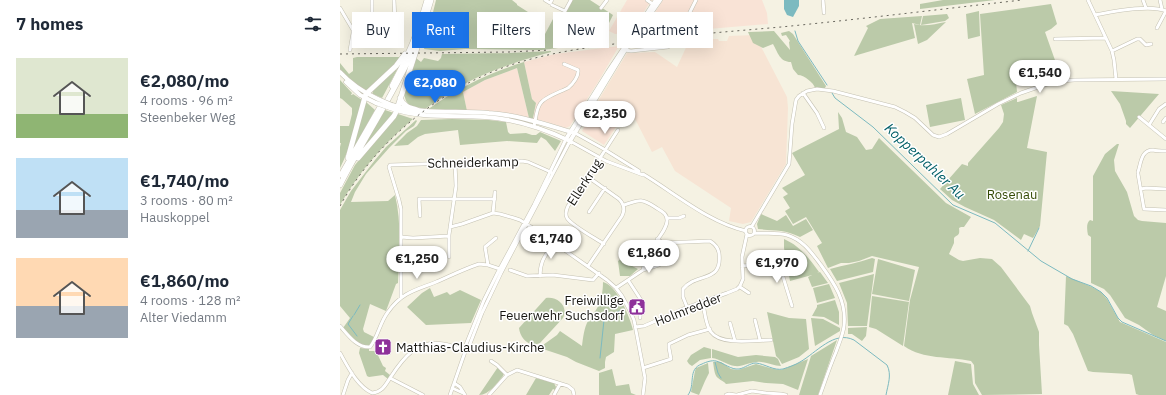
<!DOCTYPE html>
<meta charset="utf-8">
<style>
body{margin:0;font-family:"IBM Plex Sans",sans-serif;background:#f6f6f7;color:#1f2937;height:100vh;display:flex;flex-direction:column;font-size:15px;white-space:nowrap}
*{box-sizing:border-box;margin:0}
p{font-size:13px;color:#747a83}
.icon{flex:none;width:22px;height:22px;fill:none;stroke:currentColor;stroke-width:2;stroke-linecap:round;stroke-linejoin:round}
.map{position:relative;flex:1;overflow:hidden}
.drawer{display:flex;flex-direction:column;background:#fff;width:340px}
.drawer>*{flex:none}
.top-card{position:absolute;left:12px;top:12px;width:380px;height:36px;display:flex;gap:8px}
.price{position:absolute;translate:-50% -34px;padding:0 9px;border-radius:14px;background:#fff;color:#222;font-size:13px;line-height:26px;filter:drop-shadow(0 1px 2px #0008)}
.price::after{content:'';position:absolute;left:50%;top:24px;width:12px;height:9px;margin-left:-6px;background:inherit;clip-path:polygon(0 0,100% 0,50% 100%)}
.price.selected{background:#1a73e8;color:#fff}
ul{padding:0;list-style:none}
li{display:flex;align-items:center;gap:12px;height:100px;padding:0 16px}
li span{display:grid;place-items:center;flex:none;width:112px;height:80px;border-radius:0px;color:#555}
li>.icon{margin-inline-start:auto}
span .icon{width:48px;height:48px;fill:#fffc;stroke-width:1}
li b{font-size:17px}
h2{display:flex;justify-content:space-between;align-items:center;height:48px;padding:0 16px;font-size:17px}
.tag{padding:0 14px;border-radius:0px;background:#fff;box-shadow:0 4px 16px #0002;font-size:14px;line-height:36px}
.tag.selected{background:#1a73e8;color:#fff}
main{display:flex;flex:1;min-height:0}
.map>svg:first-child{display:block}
.commercial{fill:#f9e3d6}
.industrial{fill:#f7e4d4}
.green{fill:#bbcaa9}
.water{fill:#7cbac0}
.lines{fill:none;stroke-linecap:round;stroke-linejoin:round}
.stream{stroke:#7cbac0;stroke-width:1}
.minor-casing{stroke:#c4c1b2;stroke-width:4}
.major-casing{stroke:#c4c1b2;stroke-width:5}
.highway-casing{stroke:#c4c1b2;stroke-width:6}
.minor{stroke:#fff;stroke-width:3}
.major{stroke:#fff;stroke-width:4}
.highway{stroke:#fff;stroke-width:5}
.rail{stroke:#69675e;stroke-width:1;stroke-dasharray:2 4;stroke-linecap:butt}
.major-bridge-casing{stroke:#c4c1b2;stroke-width:5;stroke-linecap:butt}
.major-bridge{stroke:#fff;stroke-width:4}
.labels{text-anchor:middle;stroke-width:3;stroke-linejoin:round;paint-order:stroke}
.street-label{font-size:13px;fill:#171611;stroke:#fff}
.park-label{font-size:13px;fill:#344a05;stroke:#fff}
.poi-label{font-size:13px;fill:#171611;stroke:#fff;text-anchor:end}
.water-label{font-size:14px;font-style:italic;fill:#025f67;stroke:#fff}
</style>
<main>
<section class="drawer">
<h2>7 homes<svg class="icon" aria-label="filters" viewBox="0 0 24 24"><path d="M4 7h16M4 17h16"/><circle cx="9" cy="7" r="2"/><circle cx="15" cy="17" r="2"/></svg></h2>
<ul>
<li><span style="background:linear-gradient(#dfe7d0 70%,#8fb573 0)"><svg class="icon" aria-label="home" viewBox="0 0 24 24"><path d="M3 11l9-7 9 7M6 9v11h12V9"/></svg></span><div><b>€2,080/mo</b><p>4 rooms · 96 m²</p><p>Steenbeker Weg</p></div></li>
<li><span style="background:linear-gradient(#bfe0f5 65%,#9aa5b1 0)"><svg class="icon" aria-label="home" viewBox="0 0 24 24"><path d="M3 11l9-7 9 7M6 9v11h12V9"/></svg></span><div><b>€1,740/mo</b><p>3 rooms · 80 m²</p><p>Hauskoppel</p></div></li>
<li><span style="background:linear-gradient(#ffd9b3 60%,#9aa5b1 0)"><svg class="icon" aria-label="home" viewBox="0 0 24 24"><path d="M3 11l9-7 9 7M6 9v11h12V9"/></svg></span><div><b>€1,860/mo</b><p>4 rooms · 128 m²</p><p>Alter Viedamm</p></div></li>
</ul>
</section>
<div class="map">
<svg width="826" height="395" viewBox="0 0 826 395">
<rect width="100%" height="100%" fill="#f5f2e3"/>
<path class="commercial" d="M287 0H313L311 1 290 33 275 34 269 31Z
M323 0H422L427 13 428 24 321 33 299 37Z
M279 46 258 82 230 126 226 128 193 118 196 103 192 99 184 62 215 54Z
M177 68 189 118 127 111 123 92 145 80Z
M258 101 282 118 264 145 242 131Z"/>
<path class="industrial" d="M415 35 447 97 448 108 446 164 411 222 403 224 389 221 391 208 335 171 322 147 312 152 293 115 286 120 258 101 287 53 315 52 337 67 350 39H378L379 41H387L389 36Z"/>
<path class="green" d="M96 0H172L177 4V5L188 12 185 16 192 24 205 34 213 19 219 22 222 18H223L232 0H250L273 15 259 43 202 50 125 49 100 51 84 49Z
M603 0H655L580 9V4Z
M711 4 717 24 711 29 705 32 716 63C712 69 687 80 679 84L677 70 675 71 677 92 635 114 627 79 644 75 640 14Z
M639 11 640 36 628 39 626 14Z
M607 14 609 18 605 21 581 25 583 16Z
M582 16 580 25 572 23 575 38 514 56 528 28 526 26 540 19Z
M606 22 587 40 578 44 574 24C585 27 595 24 606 22Z
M434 31 450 50 449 42 450 41 446 35 442 36 441 33 449 31 453 34 486 86 485 88H475C474 83 464 75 458 75L453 69 451 62C440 62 438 53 433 44L423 48 413 43 408 32Z
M211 51V52C192 57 173 63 155 70 130 79 107 94 85 109L76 107 69 105 66 101 64 94 76 58 81 62 84 58 98 61 101 58 102 54 170 53Z
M17 57H61L54 65 28 89 24 91 9 79 0 69V63L9 74 13 71V58Z
M184 62 192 99 196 103 193 118H189L177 68 145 80 123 92 127 111 87 110C117 88 149 73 184 62Z
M55 69 57 70 42 98 33 94 32 90Z
M0 80 12 93 11 95H12L13 94 22 100C16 123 11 147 0 168V147L1 143H0V126H9L12 114V108L2 99 0 98Z
M771 91 819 94 790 128 786 124V121L780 104Z
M697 96 687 148 707 152 700 226 693 238 684 234 681 240 654 220 625 207 612 200 600 189 622 164 628 166V163L659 128 663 122 664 114 661 105 677 98V102H678Z
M621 98 625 120 590 127 586 105Z
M26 102 35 110 11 153 25 103Z
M45 110 54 113 20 152Z
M498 112 502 118 506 132 517 137 526 150 532 149 539 138 606 203 631 217 624 227H621L619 228C620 236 618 234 614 238V243L609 254 619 260 623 261 640 258 652 259 661 267 690 306 692 313 699 332V345L702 394 642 395 635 383 634 365 631 361C608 356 584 360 564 346L570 300 579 267 532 256 519 261 509 263H501L488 268 477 246 482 243 466 217 453 224 445 211 450 208 443 197 448 194 442 188 465 175 452 153 499 129Z
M58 114 73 119C44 143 19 172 0 205V193L15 165Z
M112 119 149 120 166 122 168 132 170 134 186 133 192 135H196L200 132 221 141 215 151 206 140 201 137 197 143 167 141 120 145 118 130 85 134 78 137 68 145 54 146 67 133 77 126 81 120Z
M76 120 77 121 74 126 66 131 49 148 26 174 15 192 11 202 48 201 55 195C62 223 59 254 58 283L56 284 46 311 30 304 23 329 24 332 34 337 30 346 25 347 14 340 3 328 10 318 0 306V210L11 191 35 160 46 147Z
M777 144H779L774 160 775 171 787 192 794 216 798 220 802 221 826 223V276L817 307 826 311V341L813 335 799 325 785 318 770 295 764 289 751 283V237L748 235C747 230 746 223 750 220L753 221V176L765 154Z
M421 214 437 221 446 215 453 226 466 219 473 230 460 237C444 229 435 231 418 229L417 224Z
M444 239C460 246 469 258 479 272L477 273 480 272 488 283 472 287 468 277 472 275 450 281 444 248Z
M282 258 288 264 298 269 290 276H280L278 261Z
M532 258 535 259 533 272 497 281 490 269C504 265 518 263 532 258Z
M538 259 575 270 569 301 532 294Z
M534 274 527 326H508L507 303 499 283Z
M726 276 752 287 761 292 767 299 780 322 826 342V395H799L796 394 792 375 789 374 753 372 748 371 733 334 728 326 724 324Z
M263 282C277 285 290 317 293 330L275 334 274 352 266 357 265 362V368L259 371 236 362 227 357 203 349V345L217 335 220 331 242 346C243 338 244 328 248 321 249 317 253 314 256 310 261 302 263 292 263 282Z
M489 284 495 298 477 303 473 288Z
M90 288 94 297 107 292 110 295 120 290 141 300 131 323 86 325 67 307 82 293Z
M532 296 569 302 563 346 536 329 529 327Z
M206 298C217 296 229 306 223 318L200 343C189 348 180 338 179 328Z
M495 300 499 312V325L484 317 472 316 477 307V305Z
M427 312 449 318 466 319 469 349 459 357 442 364 439 359 436 356Z
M471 318 483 319 500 328V331L475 346Z
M527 327 526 336 522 341 512 334H508V328Z
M497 340 478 395H459L471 356Z
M364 347 371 349V358L360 360 352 366 349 364 347 361 351 355Z
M20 348 29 349V351H36L43 366 46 368 45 371 50 375 48 379 43 375 29 377 27 376 19 353Z
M372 349 398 357 416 355 435 357 438 359 441 366C433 366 425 361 417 362 410 362 402 367 395 366 387 365 380 359 372 358Z
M468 359 458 390 443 384 426 383 413 381 386 384C384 381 381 381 378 378 374 375 374 367 373 362H381L391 369 398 370 416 364 434 369 441 370Z
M615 361 631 364 633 384 639 395H608Z
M368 363 369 373 365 381 359 395 351 392 355 371 356 368Z
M158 367 164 373 163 376C157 383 149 395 139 395Z
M272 369 276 386 289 384 291 393 296 395H259V373Z
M196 378 214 383 216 387 215 390 213 389 209 395H186Z"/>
<path class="water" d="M444 0H459V6L453 17 447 15 444 9Z"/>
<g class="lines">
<path class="stream" d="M455 31 458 41 487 85
M492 93 495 98 533 127 613 205 655 223 701 261 732 279 751 286 761 292 767 298 778 318 782 322 826 341
M688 251 699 228
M14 315 20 305
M13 316 8 324 17 336
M260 358 264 320 279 311
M375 362 378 373 381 378
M348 395C356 385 347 369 362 364 366 362 372 360 376 361 384 363 391 370 399 369 405 368 410 363 416 363 425 364 434 371 443 369 449 367 455 365 460 362 476 353 494 330 514 340L547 365C552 375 548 384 546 395"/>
<g class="minor-casing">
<path id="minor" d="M32 0V16
M54 0 55 21
M205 0 210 3 212 0
M307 0 314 5
M483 0 484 13
M748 0 772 51 774 60 776 79
M803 0 806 8
M820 0 822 9
M212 5 225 11 231 0
M0 8 13 30V33L10 50
M261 8 267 0
M349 14 352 20V25L350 26 347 24 349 14 356 0
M755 15C772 12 810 4 826 11
M817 28 826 11
M715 39 766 38
M12 41 21 40V30H15
M285 50 291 51 328 47
M772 51 797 39H800L806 45 811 44
M463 93 477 113 484 128
M799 117 826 139
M823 122 826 118
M809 125 819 109 826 104
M194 126C196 119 196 110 200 104 204 97 220 92 228 88 233 84 239 76 238 70L224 64
M235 133 262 148 299 171
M798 172C801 163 801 150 813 150 817 151 821 151 826 151
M303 174C336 194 368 222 406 231
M798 174 804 209 826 210
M248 177 279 199C284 204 285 210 282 216L248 266
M801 189 806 188 826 189
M249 212 265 188
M153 213 155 192
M80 216 79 199H155
M327 218H339L344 216
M412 226 449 164 452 124 456 100 459 96 467 91 477 89 493 91 555 107 565 112 575 118 593 135 599 137 607 134 658 104 681 93 704 85 722 81 734 80 826 79
M405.5 231a4.5 4.5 0 1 1 9 0a4.5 4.5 0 1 1-9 0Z
M110 227 122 224 153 213 160 214 174 218 180 220 196 230 267 280 276 288 282 296 289 309 294 320 305 378 303 395
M414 233C425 234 436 232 447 235 463 240 471 252 481 265 494 283 507 301 504 326 503 335 499 343 496 352 490 366 485 381 480 395
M61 237 73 238 109 236
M317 239 323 243 370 241C375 244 378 247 379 253 383 284 356 272 343 289V297L347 307
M264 244C255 238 232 226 227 218 225 214 226 210 228 206L259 162 260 158 278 130
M109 257V235L116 186 115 163
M61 258 84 257
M148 265 145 247 156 238
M402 266 436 263 440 267 452 306
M170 270 187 276 213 275 253 280 259 273
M303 270 319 265
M200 276C200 260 206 255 214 242
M288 280 301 300 300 318
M400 287 409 293
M276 288 303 270C304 264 306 258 309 252 313 244 328 229 327 220 327 213 321 211 315 207 301 198 299 200 284 205
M61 298V209L59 200 49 167 50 165 182 161 188 162 213 173
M363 302C364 310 366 326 371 332 381 346 416 340 431 340
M415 320 420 340
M390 323 395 341
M0 326C8 335 17 348 30 347 38 337 40 322 48 312 62 292 76 290 96 282 110 276 124 269 139 264L148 265 160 269
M295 327 304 326 343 309 387 293 397 289 400 286 403 279 402 257 407 234
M125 351 128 349 142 313 161 273 230 141 266 161 303 175
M0 353C8 367 17 386 32 393 42 392 45 386 50 378 63 358 77 339 104 344 111 345 119 349 125 351
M151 361 157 365 167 375
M303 368 331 359 329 348V344L348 335 370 329
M50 378 83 395
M114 383 120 387 125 395
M112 388 123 393
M3 395 8 380 12 373
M110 395 125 352V347L144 300 158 272 194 205 226 139
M149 395 167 375 177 370 228 386 233 390 234 395
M214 395 220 384
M386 395 389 394 396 395
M397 395 412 391 426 393 441 394 446 395"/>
</g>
<g class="major-casing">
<path id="major" d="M0 72C11 84 23 92 38 99
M6 82 20 95 36 103
M52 105C84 115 117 110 149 113 179 115 207 125 235 133
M50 108C81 119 113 115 145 117 175 119 203 128 230 141L285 50 320 0
M226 139 268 72 316 0"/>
</g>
<g class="highway-casing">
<path id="highway" d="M52 86C67 59 79 30 87 0
M60 98C63 106 69 108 77 110
M58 106 77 48
M8 158 25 97 26 94 56 66 65 54
M18 158 54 116 57 110
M1 175 40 107
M0 185C31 124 73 68 91 0"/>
</g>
<use href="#minor" class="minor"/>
<use href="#major" class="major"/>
<use href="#highway" class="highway"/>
<path class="rail" d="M0 54 169 52 210 50
M0 206C34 144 95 93 162 68 198 55 236 49 274 44 330 36 385 32 441 27 522 19 602 9 682 0"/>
<g class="major-bridge-casing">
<path id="major-bridge" d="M38 99 52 105
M36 103 50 108"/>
</g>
<use href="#major-bridge" class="major-bridge"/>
</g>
<defs>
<g id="civic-square" transform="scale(0.9)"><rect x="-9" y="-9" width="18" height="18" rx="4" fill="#8e319a" stroke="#fff"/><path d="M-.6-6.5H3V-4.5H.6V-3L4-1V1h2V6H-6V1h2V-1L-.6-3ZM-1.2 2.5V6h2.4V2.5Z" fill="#fff"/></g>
<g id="church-square" transform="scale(0.9)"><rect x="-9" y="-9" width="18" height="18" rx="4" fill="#8e319a" stroke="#fff"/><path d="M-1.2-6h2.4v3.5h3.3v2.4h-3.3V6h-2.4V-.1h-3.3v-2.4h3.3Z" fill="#fff"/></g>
</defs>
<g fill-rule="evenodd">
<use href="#civic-square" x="297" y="307"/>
<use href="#church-square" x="43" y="347"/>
</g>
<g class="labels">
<g class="street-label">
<text transform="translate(133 162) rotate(-1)" y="5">Schneiderkamp</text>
<text transform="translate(244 182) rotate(-57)" y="5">Ellerkrug</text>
<text transform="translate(348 309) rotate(-21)" y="5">Holmredder</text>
</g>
<g class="park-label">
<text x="672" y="199">Rosenau</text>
</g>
<g class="poi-label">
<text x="284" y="305">Freiwillige<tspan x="284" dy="15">Feuerwehr Suchsdorf</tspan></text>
<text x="56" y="352" text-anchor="start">Matthias-Claudius-Kirche</text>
</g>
<g class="water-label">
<text transform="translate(585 161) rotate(43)" y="5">Kopperpahler Au</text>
</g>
</g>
</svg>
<b class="price" style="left:700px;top:94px">€1,540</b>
<b class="price selected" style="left:95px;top:104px">€2,080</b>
<b class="price" style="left:265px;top:135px">€2,350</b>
<b class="price" style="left:211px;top:260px">€1,740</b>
<b class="price" style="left:309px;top:274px">€1,860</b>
<b class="price" style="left:77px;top:280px">€1,250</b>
<b class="price" style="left:437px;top:284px">€1,970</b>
<div class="top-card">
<a class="tag">Buy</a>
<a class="tag selected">Rent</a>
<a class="tag">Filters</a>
<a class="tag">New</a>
<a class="tag">Apartment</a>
</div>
</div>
</main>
